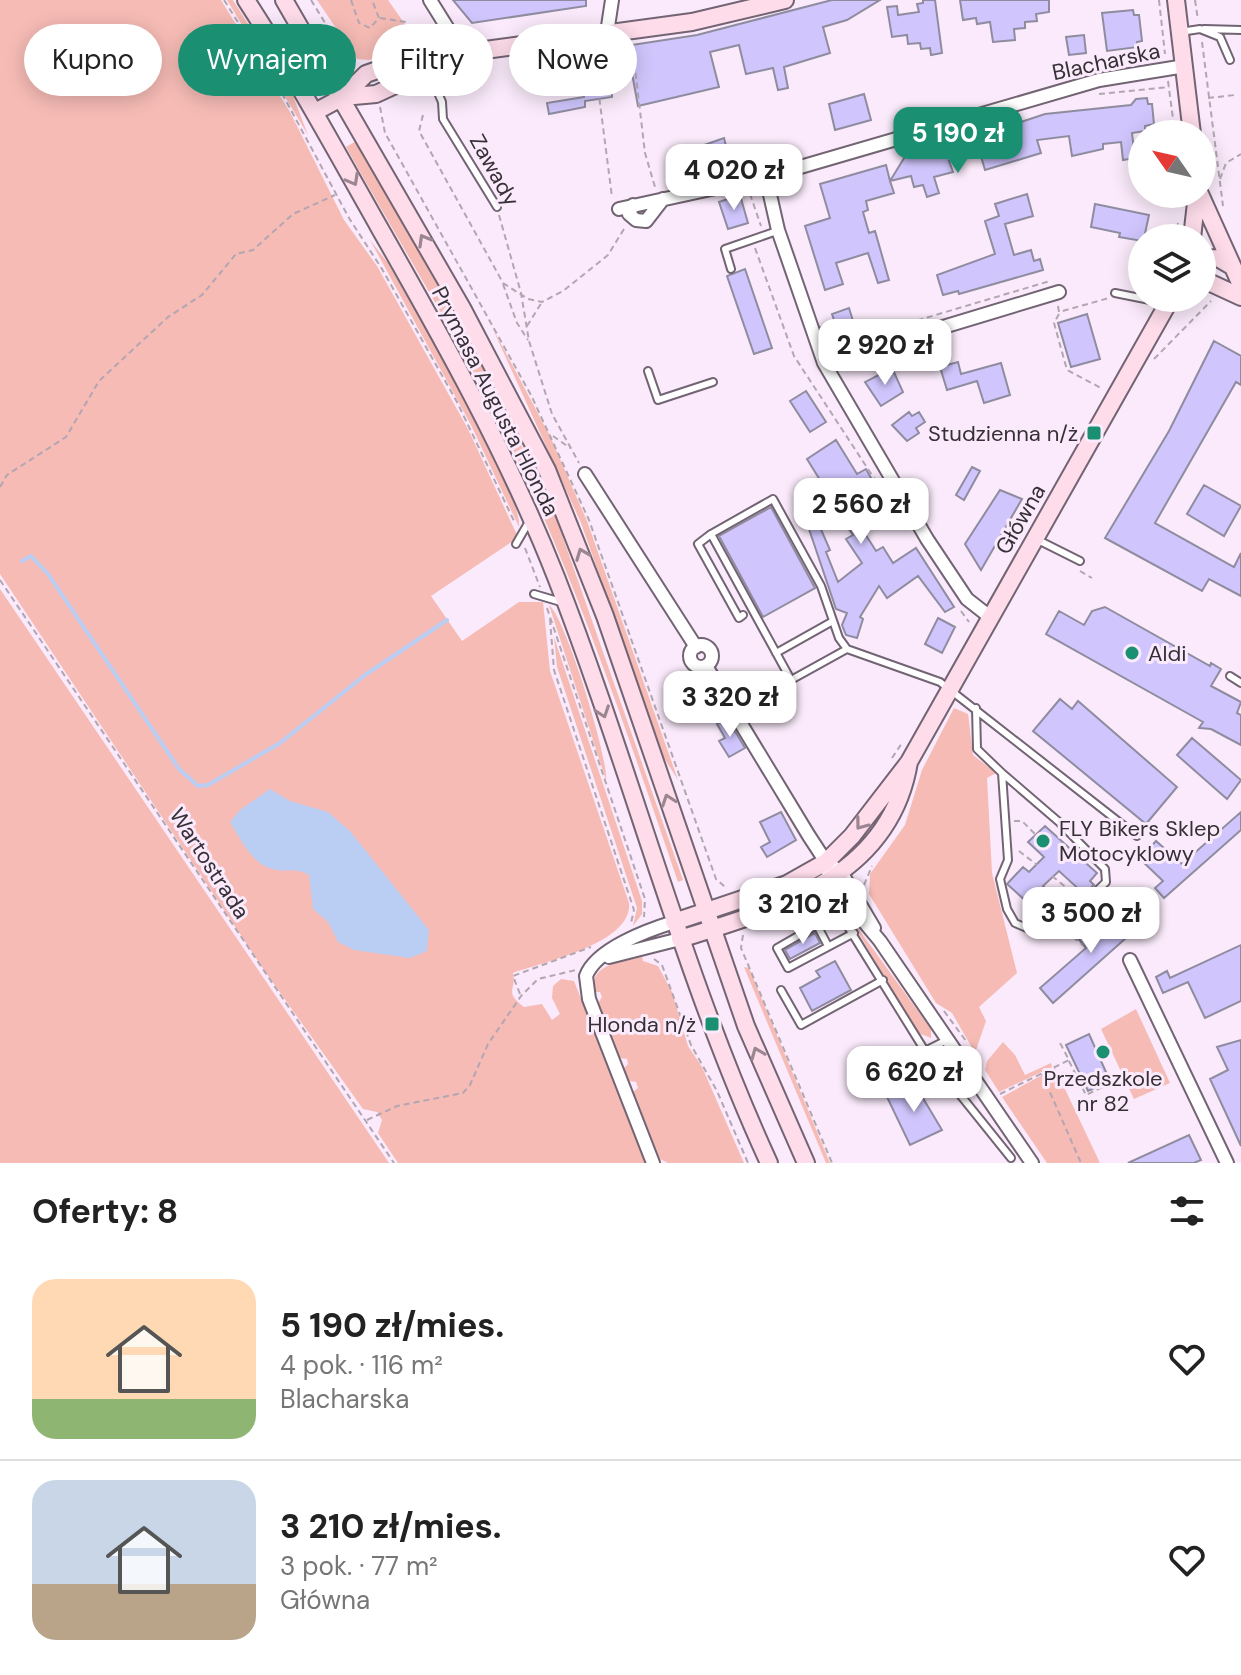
<!DOCTYPE html>
<html lang="pl">
<meta charset="utf-8">
<style>
body{margin:0;font-family:"DM Sans",sans-serif;background:#f6f6f6;color:#222;height:100vh;display:flex;flex-direction:column;font-size:30px;white-space:nowrap}
*{box-sizing:border-box;margin:0}
p{font-size:26px;color:#767676}
.icon{flex:none;width:44px;height:44px;fill:none;stroke:currentColor;stroke-width:2;stroke-linecap:round;stroke-linejoin:round}
.map{position:relative;height:1163px;overflow:hidden}
.side{display:flex;flex-direction:column;background:#fff;flex:1}
.side>*{flex:none}
.banner{position:absolute;left:24px;top:24px;width:800px;height:72px;display:flex;gap:16px}
.needle{width:52px;rotate:304deg}
.fabs{position:absolute;left:1128px;top:120px;display:grid;gap:16px}
.fabs a{display:grid;place-items:center;width:88px;height:88px;border-radius:50%;background:#fff;box-shadow:0 4px 20px #0003;font-size:40px}
.price{position:absolute;translate:-50% -68px;padding:0 18px;border-radius:16px;background:#fff;color:#222;font-size:26px;line-height:52px;filter:drop-shadow(0 2px 4px #0008)}
.price::after{content:'';position:absolute;left:50%;top:48px;width:24px;height:18px;margin-left:-12px;background:inherit;clip-path:polygon(0 0,100% 0,50% 100%)}
.price.current{background:#1a8f72;color:#fff}
ul{padding:0;list-style:none}
li{display:flex;align-items:center;gap:24px;height:200px;padding:0 32px}
li+li{border-top:2px solid #e0e0e0}
li span{display:grid;place-items:center;flex:none;width:224px;height:160px;border-radius:24px;color:#555}
li>.icon{margin-inline-start:auto}
span .icon{width:96px;height:96px;fill:#fffc;stroke-width:1}
li b{font-size:34px}
h2{display:flex;justify-content:space-between;align-items:center;height:96px;padding:0 32px;font-size:34px}
.pill{padding:0 28px;border-radius:36px;background:#fff;box-shadow:0 4px 20px #0003;font-size:28px;line-height:72px}
.pill.current{background:#1a8f72;color:#fff}
.map>svg:first-child{display:block}
.green{fill:#f6bbb5}
.water{fill:#bacef4}
.lines{fill:none;stroke-linecap:round;stroke-linejoin:round}
.stream{stroke:#bacef4;stroke-width:4}
.building{fill:#d0c6fd;stroke:#8f8c9f;stroke-width:2}
.lane-casing{stroke:#726473;stroke-width:10}
.street-casing{stroke:#726473;stroke-width:16}
.secondary-casing{stroke:#726473;stroke-width:20}
.path{stroke:#b2a6b2;stroke-width:2;stroke-dasharray:6 4;stroke-linecap:butt}
.lane{stroke:#fff;stroke-width:6}
.street{stroke:#fff;stroke-width:12}
.secondary{stroke:#fedcea;stroke-width:16}
.oneway{stroke:#9a8690}
.poi-dot{fill:#1a8f72;stroke:#faeafb;stroke-width:3}
.labels{text-anchor:middle;stroke-width:6;stroke-linejoin:round;paint-order:stroke}
.street-label{font-size:22px;fill:#363036;stroke:#faeafb}
.poi-label{font-size:22px;fill:#363036;stroke:#faeafb;text-anchor:end}
</style>
<div class="map">
<svg width="1241" height="1163" viewBox="0 0 1241 1163">
<rect width="100%" height="100%" fill="#faeafb"/>
<path class="green" d="M0 0H221L290 112 344 220 377 266 468 429 517 535 513 541 431 596 462 641 519 602H543L550 671 629 903C633 943 544 962 513 973 517 991 503 991 524 1007L542 1004 552 1020 560 1014 552 998 553 986 561 979 574 981 646 1163H398L378 1133 382 1120 377 1112 363 1109 264 970 0 574Z
M227 0H233L293 96 308 135Z
M317 0H388L416 40 369 60 357 59Z
M356 141 481 362 555 515 683 880 678 882C629 738 581 594 516 456 466 350 403 249 346 147Z
M370 240 388 263C412 305 523 491 519 527L471 425Z
M492 327 550 436 587 521 678 780 664 758 581 523Z
M0 589 389 1163H0Z
M549 605C566 618 609 761 606 780Z
M554 637 642 901V914L633 926 637 908 557 667Z
M954 708 968 714 973 755 996 773 987 778 992 873 1017 973 979 1007 986 1021 975 1053 952 1013 936 1003 869 894 870 874 905 825 922 770Z
M844 909 931 1029V1038L918 1033Z
M642 957 643 961 658 966 672 992 688 1046 702 1067 744 1163H668L660 1159 633 1092 638 1088 636 1082 629 1081 624 1068 628 1064 627 1059 620 1058 598 1003 602 997 600 992H593C590 963 621 962 642 957Z
M744 967 749 968 830 1163H826Z
M1136 1009 1170 1083 1134 1099 1101 1029Z
M1003 1042 1015 1055 1025 1075 1051 1063 1052 1067 999 1092 985 1070 987 1061Z
M1055 1068 1100 1163H1047L1002 1097Z"/>
<path class="water" d="M270 789 290 801 328 812 350 831 429 930 427 951 410 958 354 950 338 942 328 922 313 909 309 875C295 867 286 873 272 869 252 864 240 838 230 822L240 810Z"/>
<g class="lines">
<path class="stream" d="M22 561 31 556 48 574 179 769 198 786 208 785 280 743 365 675 447 620"/>
</g>
<path class="building" d="M453 0H586V6L472 23Z
M832 0H880L847 20 823 27 830 53 784 67 788 88 778 90 773 68 746 74 739 45 710 52 719 87 638 106 631 68 611 72 612 97 585 101V107L549 114 547 103 584 97 581 74 525 83 523 79 522 68 535 66 534 60 697 35Z
M923 0H935L942 53 931 55 930 48 921 49 920 43 908 44 907 35 892 37 887 7 897 6 898 15 919 12 917 4 923 3Z
M960 0H1049V12L1036 14 1037 21 1025 22V28L1014 29 1015 40 993 42 990 22 977 24 976 18 963 20Z
M1133 10 1134 15H1139L1142 41 1137 42 1138 47 1107 51 1102 13Z
M1084 35 1086 53 1069 55 1066 37Z
M864 94 871 120 835 130 829 104Z
M1147 98 1148 104H1152L1154 124 1145 126V131L1132 133 1135 158 1123 160 1121 142 1103 144V149L1072 156 1069 136 1037 140 1041 153 985 170 980 153 949 161 953 172 934 177 939 193 927 197 923 185 914 187 911 176 890 181 894 193 866 201 868 210 863 212 869 233 875 231 889 280 878 283 868 253 836 263 843 284 825 290 805 226 830 218 820 184 886 165 890 181 906 155 942 148 1045 114 1131 105 1136 99Z
M724 138 729 158 720 160 721 164 696 172 690 150Z
M1027 194 1033 216 1005 224 1014 255 1031 250 1034 261 1040 259 1043 270 959 294 958 291 943 295 937 275 995 254 985 221 999 216 995 204Z
M740 195 748 223 728 229 719 202Z
M1095 204 1149 215 1144 238 1142 241 1119 237 1120 233 1091 227Z
M745 269 772 348 754 354 727 276Z
M849 308 854 324 823 334 821 327 834 320 832 314Z
M1087 314 1100 359 1071 367 1058 323Z
M1214 341 1241 356V385L1236 382 1155 523 1234 567 1241 553V596L1209 579 1202 591 1105 538 1169 431Z
M958 362 961 374 1001 363 1010 395 984 403 977 381 947 390 940 367Z
M892 368 903 392 881 406 865 382Z
M806 391 826 422 810 432 790 401Z
M909 412 912 416 919 412 925 422 916 428 919 433 907 441 892 425Z
M836 440 857 474 866 469 871 478 851 492 866 516 857 521 876 551 883 547 893 563 916 548 954 607 945 612 918 576 887 598 879 586 860 617 863 619 857 638 846 635 842 625 847 613 836 609 809 529 806 495 830 550 826 552 838 582 862 563 846 539 853 535 825 495 828 493 807 459Z
M972 467 980 471 964 500 956 495Z
M1204 485 1241 506 1224 536 1187 514Z
M1000 490 1022 499 981 570 965 544Z
M771 507 815 588 763 617 719 536Z
M1105 607 1210 666 1211 663 1221 669 1211 686 1241 702 1237 713 1241 715V745L1211 729 1199 728 1203 722 1046 634 1059 611 1084 625 1092 611Z
M938 618 955 627 942 653 925 644Z
M1060 699 1072 709 1078 701 1177 787 1146 824 1033 731Z
M727 718 745 748 729 757 719 741 725 738 717 724Z
M1192 738 1241 780 1227 799 1177 755Z
M781 812 796 840 767 857 761 847 770 842 760 822Z
M1241 812V830L1164 898 1155 888 1163 881 1140 859 1156 841 1182 864Z
M1045 826 1097 873 1090 881 1094 885 1084 894 1059 871 1043 886 1064 907 1049 922 1007 884 1023 867 1029 872 1044 857 1028 842Z
M1132 908 1144 922 1053 1003 1040 988 1086 948 1077 937 1085 930 1094 941Z
M815 933 820 943 790 959 785 950Z
M1241 945V1001L1205 1018 1188 982 1163 993 1156 977 1167 971 1170 978Z
M835 961 851 990 812 1011 800 988 820 977 816 971Z
M1089 1034 1110 1081 1088 1091 1066 1045Z
M1241 1040V1146L1210 1079 1228 1070 1217 1047Z
M914 1083 942 1130 910 1145 887 1097Z
M1189 1135 1201 1160 1194 1163H1128Z"/>
<g class="lines">
<g class="lane-casing">
<path id="lane" d="M1204 29 1241 30
M1180 32 1200 29 1220 37 1230 60
M429 72 442 102 443 119 497 207
M731 269 725 249 777 231
M1115 293 1165 303
M648 371 658 400 713 382
M711 534 698 544 739 618 743 615
M1038 540 1080 561
M516 544 530 520
M534 594 561 602
M847 649 839 638 821 586 773 499 711 534 791 680 847 649 940 682 1137 836
M776 653 833 621
M1230 676 1241 683
M976 708 977 749 1002 773 1008 860 1000 879 1007 909 1015 923 1029 929 1059 928 1106 882 1105 869 1059 822 1002 773
M835 906 925 1051 1011 1158
M827 944 817 925 777 948 788 968 854 933
M781 990 801 1025 883 980
M867 1080 947 1040"/>
</g>
<g class="street-casing">
<path id="street" d="M430 0 463 53
M607 33 612 0
M766 177 778 230 824 363 927 539 967 599 990 617
M633 205 629 214 636 220 646 221 663 199
M619 209 766 177 1099 80 1185 66
M824 363 1059 292
M585 474 696 647
M690 656a11 11 0 1 1 22 0a11 11 0 1 1-22 0Z
M706 666 809 836 826 862 841 872 874 928
M828 872 830 881 880 941 1032 1163
M609 957 680 939
M1130 960 1227 1163
M653 1163 589 999 586 976C596 949 648 930 674 922"/>
</g>
<g class="secondary-casing">
<path id="secondary" d="M246 0C294 74 336 151 379 227 444 341 508 455 556 577 632 771 682 974 769 1163
M284 0 462 308 547 470 605 616 746 1026 806 1163
M1176 0 1192 134
M343 97 376 94 458 56
M315 112 343 97 366 74 420 55 463 53 692 22 785 0
M1200 194 1241 285
M1192 238 1197 194
M1202 259 1218 258 1230 265
M1202 279 1241 297
M674 922 787 884 826 862 852 836 909 762 1171 298
M680 939C776 909 890 879 909 762"/>
</g>
<path class="path" d="M224 0 278 86 349 218 382 269 457 402 515 523
M311 0 343 52 358 64
M351 0 359 23 370 28 379 18 372 0
M1159 0 1165 54
M1195 0 1198 20
M380 18 406 22
M1202 42 1223 206
M632 43 645 153 655 187
M593 49 612 197
M1168 81 1175 134
M1099 94 1169 87
M1208 98 1235 95
M380 107 385 133 531 395 589 520 716 879 725 887
M423 115 419 131 503 283 528 299 542 302 563 291 608 255 624 229
M1220 179 1226 163 1241 154
M750 194 761 226
M499 215 521 293 529 341 552 414 579 463
M1175 238 1178 223
M755 248 794 356 883 492
M503 284 517 323 528 340
M1058 306 1059 312 1109 298
M1059 314 1054 323 1067 370 1101 388
M527 326 542 302
M831 346 1050 281
M1154 359 1211 301
M553 436 570 448
M0 487 7 475 66 437 99 381 168 317 202 295 236 254 253 250 293 214 335 195
M525 548 540 587
M1080 571 1092 578
M0 580 394 1163
M547 608 645 899 644 917
M961 611 969 622
M550 619 554 670 634 910 631 923
M892 758 902 743
M1014 821H1022L1036 835
M1019 851 1037 865
M1052 876 1078 897
M864 885 872 866
M743 935 741 948 832 1163
M1073 937 1083 945
M654 959 662 965 691 1045 717 1091 748 1163
M520 994 513 976 591 947
M944 1011 966 1041
M1069 1061 1086 1095 1123 1077
M1042 1074 1081 1163
M1000 1094 1069 1060 1059 1041
M367 1120 397 1106 463 1093 470 1085 488 1044 521 996 538 979 576 970"/>
<use href="#lane" class="lane"/>
<use href="#street" class="street"/>
<use href="#secondary" class="secondary"/>
</g>
<defs><path id="oneway-chevron" d="M-2-3.5L2.5 0L-2 3.5" fill="none" stroke-width="1.6" stroke-linecap="round" stroke-linejoin="round" transform="scale(2)"/></defs>
<g class="oneway">
<use href="#oneway-chevron" transform="translate(353 180) rotate(61)"/>
<use href="#oneway-chevron" transform="translate(424 240) rotate(-120)"/>
<use href="#oneway-chevron" transform="translate(582 554) rotate(-111)"/>
<use href="#oneway-chevron" transform="translate(603 712) rotate(71)"/>
<use href="#oneway-chevron" transform="translate(668 800) rotate(-109)"/>
<use href="#oneway-chevron" transform="translate(861 824) rotate(127)"/>
<use href="#oneway-chevron" transform="translate(757 1053) rotate(-112)"/>
</g>
<g class="poi-dot">
<rect x="1086" y="425" width="16" height="16" rx="4"/>
<circle cx="1132" cy="653" r="8"/>
<circle cx="1043" cy="841" r="8"/>
<rect x="704" y="1016" width="16" height="16" rx="4"/>
<circle cx="1103" cy="1052" r="8"/>
</g>
<g class="labels">
<g class="street-label">
<text transform="translate(1106 61) rotate(-12)" y="8">Blacharska</text>
<text transform="translate(495 170) rotate(61)" y="8">Zawady</text>
<text transform="translate(496 401) rotate(63)" y="8">Prymasa Augusta Hlonda</text>
<text transform="translate(1020 519) rotate(-60)" y="8">Główna</text>
<text transform="translate(210 863) rotate(57)" y="8">Wartostrada</text>
</g>
<g class="poi-label">
<text x="1078" y="441">Studzienna n/ż</text>
<text x="1148" y="661" text-anchor="start">Aldi</text>
<text x="1059" y="836" text-anchor="start">FLY Bikers Sklep<tspan x="1059" dy="25">Motocyklowy</tspan></text>
<text x="696" y="1032">Hlonda n/ż</text>
<text x="1103" y="1086" text-anchor="middle">Przedszkole<tspan x="1103" dy="25">nr 82</tspan></text>
</g>
</g>
</svg>
<div class="fabs">
<a><svg class="needle" viewBox="-14 -14 28 28"><path d="M0-13l5 13h-10z" fill="#e53935"/><path d="M0 13l5-13h-10z" fill="#767676"/></svg></a>
<a><svg class="icon" aria-label="layers" viewBox="0 0 24 24"><path d="M12 4l9 5-9 5-9-5zM3 14l9 5 9-5"/></svg></a>
</div>
<b class="price current" style="left:958px;top:175px">5 190 zł</b>
<b class="price" style="left:734px;top:212px">4 020 zł</b>
<b class="price" style="left:885px;top:387px">2 920 zł</b>
<b class="price" style="left:861px;top:546px">2 560 zł</b>
<b class="price" style="left:730px;top:739px">3 320 zł</b>
<b class="price" style="left:803px;top:946px">3 210 zł</b>
<b class="price" style="left:1091px;top:955px">3 500 zł</b>
<b class="price" style="left:914px;top:1114px">6 620 zł</b>
<div class="banner">
<a class="pill">Kupno</a>
<a class="pill current">Wynajem</a>
<a class="pill">Filtry</a>
<a class="pill">Nowe</a>
</div>
</div>
<section class="side">
<h2>Oferty: 8<svg class="icon" aria-label="filters" viewBox="0 0 24 24"><path d="M4 7h16M4 17h16"/><circle cx="9" cy="7" r="2"/><circle cx="15" cy="17" r="2"/></svg></h2>
<ul>
<li><span style="background:linear-gradient(#ffd9b3 75%,#8fb573 0)"><svg class="icon" aria-label="home" viewBox="0 0 24 24"><path d="M3 11l9-7 9 7M6 9v11h12V9"/></svg></span><div><b>5 190 zł/mies.</b><p>4 pok. · 116 m²</p><p>Blacharska</p></div><svg class="icon" aria-label="heart" viewBox="0 0 24 24"><path d="M12 20l-8-8c-3-5 5-10 8-4 3-6 11-1 8 4z"/></svg></li>
<li><span style="background:linear-gradient(#c9d6e8 65%,#b9a48a 0)"><svg class="icon" aria-label="home" viewBox="0 0 24 24"><path d="M3 11l9-7 9 7M6 9v11h12V9"/></svg></span><div><b>3 210 zł/mies.</b><p>3 pok. · 77 m²</p><p>Główna</p></div><svg class="icon" aria-label="heart" viewBox="0 0 24 24"><path d="M12 20l-8-8c-3-5 5-10 8-4 3-6 11-1 8 4z"/></svg></li>
</ul>
</section>
